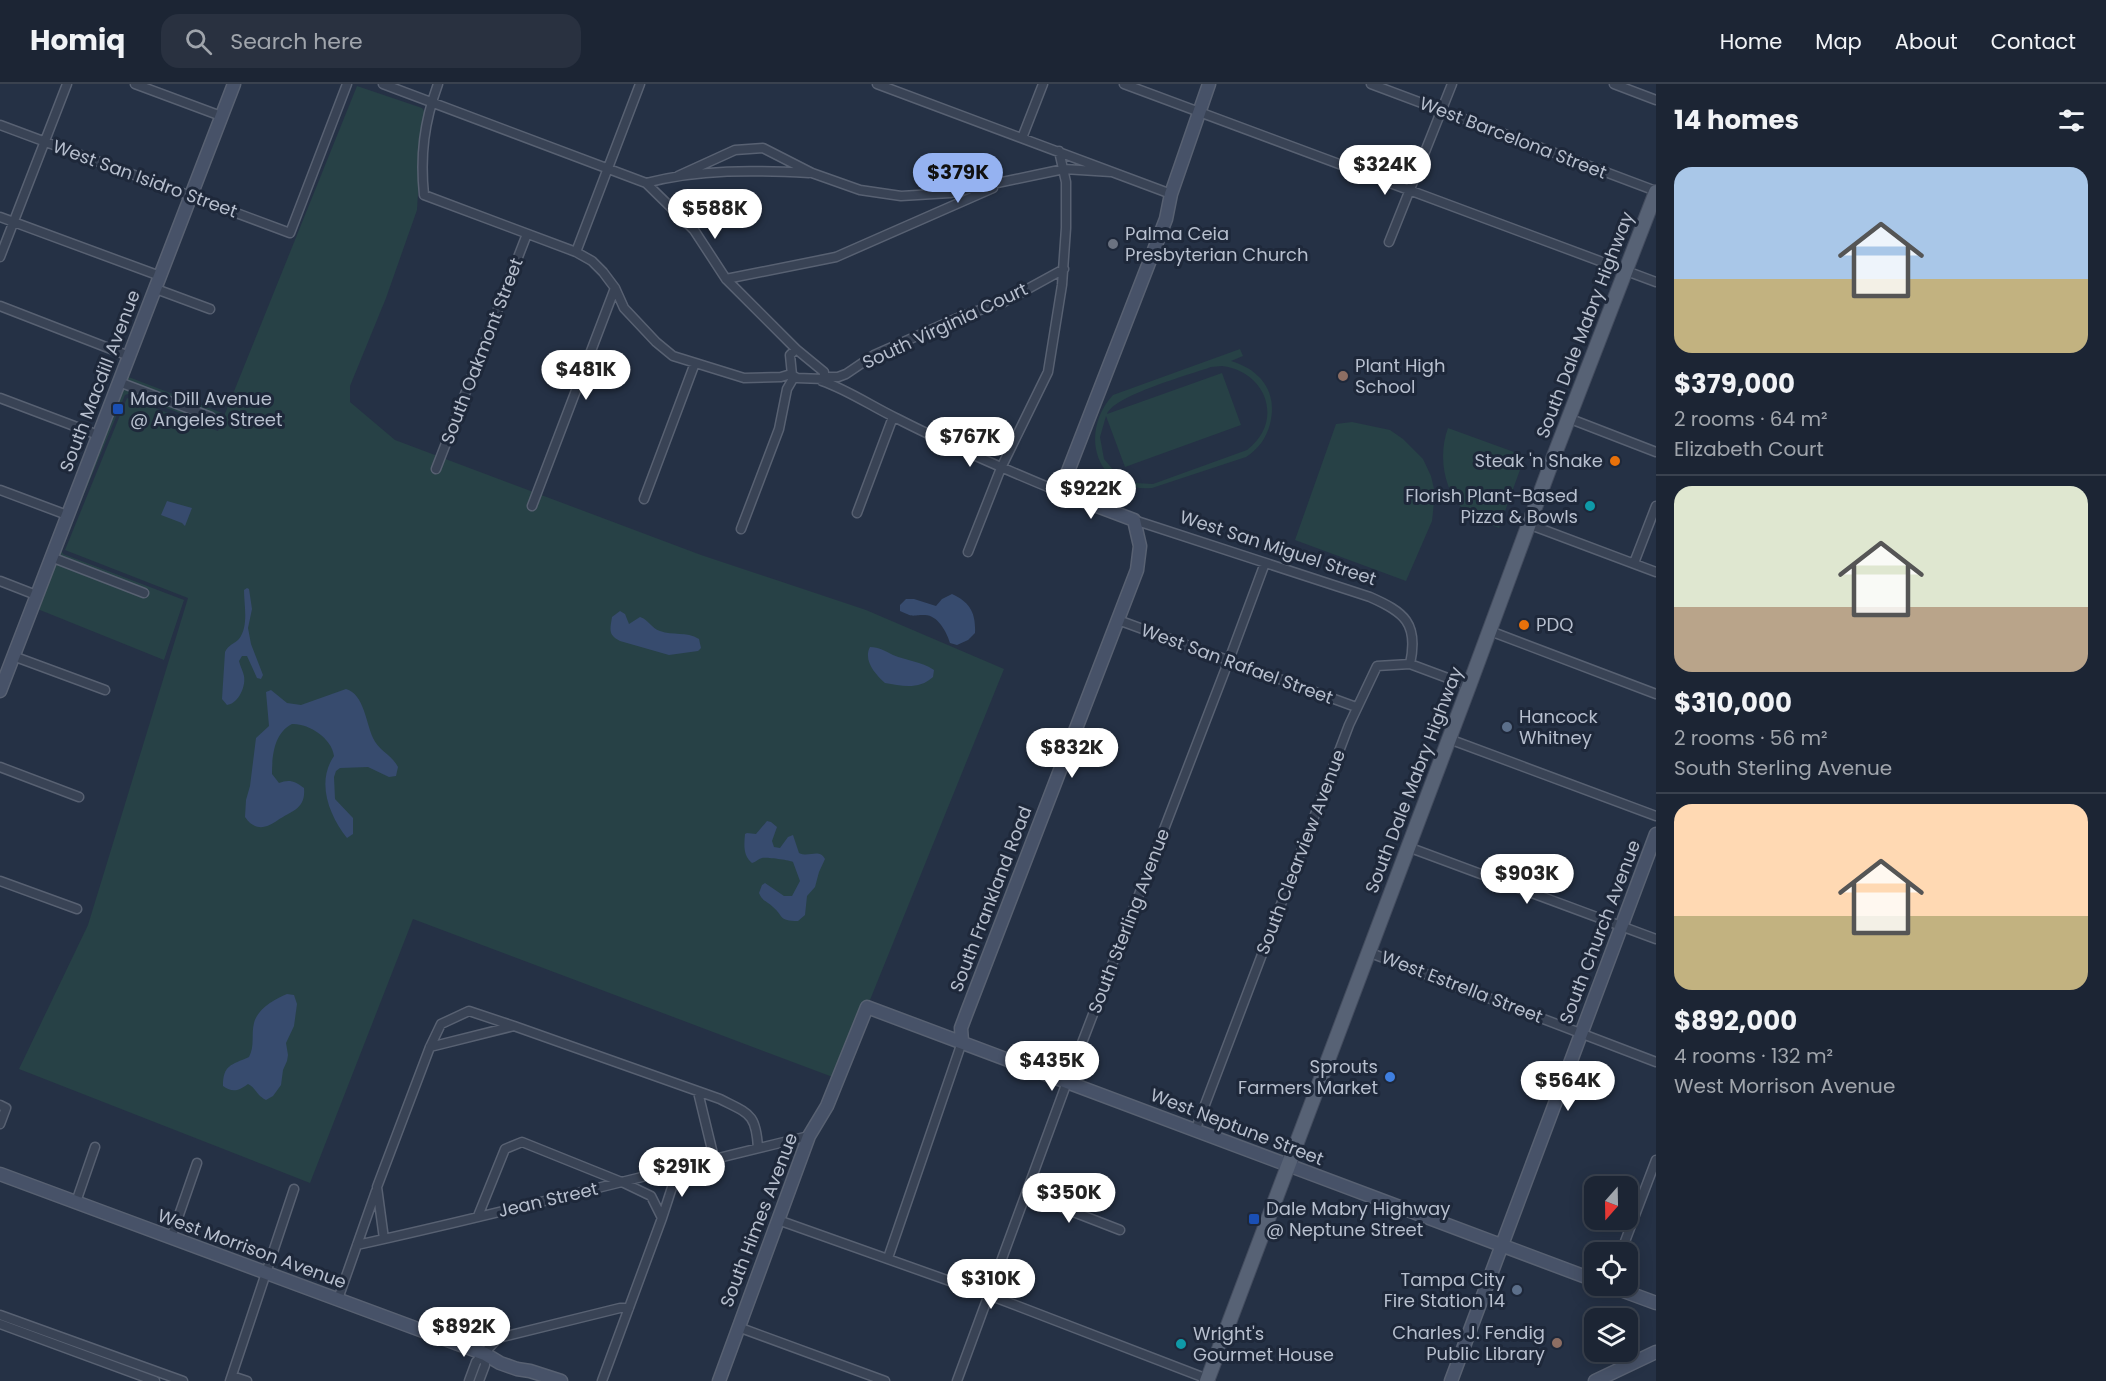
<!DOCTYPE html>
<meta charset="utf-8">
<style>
body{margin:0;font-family:Poppins,sans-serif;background:#293140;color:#f1f3f6;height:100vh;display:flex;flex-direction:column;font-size:22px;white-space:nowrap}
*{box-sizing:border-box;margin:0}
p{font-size:20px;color:#a0a5ac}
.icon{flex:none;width:33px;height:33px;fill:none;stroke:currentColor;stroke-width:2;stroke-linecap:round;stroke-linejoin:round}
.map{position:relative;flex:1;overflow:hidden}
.sheet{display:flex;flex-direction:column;background:#1c2534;width:450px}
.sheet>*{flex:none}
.needle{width:39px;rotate:200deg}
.tools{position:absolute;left:1584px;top:1092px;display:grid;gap:12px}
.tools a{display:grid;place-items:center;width:54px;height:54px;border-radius:12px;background:#1c2534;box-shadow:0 3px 15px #0003,0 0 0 2px #3a424f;font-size:30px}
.price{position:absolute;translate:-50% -51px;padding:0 14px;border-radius:21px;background:#fff;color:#222;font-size:20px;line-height:39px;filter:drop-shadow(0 2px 3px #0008)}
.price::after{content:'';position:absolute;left:50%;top:36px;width:18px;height:14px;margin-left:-9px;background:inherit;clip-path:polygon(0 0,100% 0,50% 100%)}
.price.on{background:#95b2f1;color:#111}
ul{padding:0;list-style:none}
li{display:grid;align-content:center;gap:12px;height:318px;padding:0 18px}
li+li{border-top:2px solid #3a424f}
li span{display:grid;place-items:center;height:186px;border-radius:18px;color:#555}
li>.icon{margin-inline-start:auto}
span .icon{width:108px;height:108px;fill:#fffc;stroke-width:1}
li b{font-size:26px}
h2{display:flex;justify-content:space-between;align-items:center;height:72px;padding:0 18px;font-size:26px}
header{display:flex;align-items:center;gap:36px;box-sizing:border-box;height:84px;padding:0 30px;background:#1c2534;border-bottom:2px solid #3a424f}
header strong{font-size:28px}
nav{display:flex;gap:33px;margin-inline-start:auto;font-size:21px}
.search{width:420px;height:54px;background:#293140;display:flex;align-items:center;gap:15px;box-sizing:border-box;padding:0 21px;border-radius:18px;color:#a0a5ac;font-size:22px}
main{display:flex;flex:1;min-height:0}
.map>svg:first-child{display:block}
.green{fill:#274146;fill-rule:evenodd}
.water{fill:#374b6e}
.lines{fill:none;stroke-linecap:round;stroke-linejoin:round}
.street-casing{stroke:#586172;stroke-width:11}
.secondary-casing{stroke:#586172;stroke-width:15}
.primary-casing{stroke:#434c5e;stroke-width:16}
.street{stroke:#394355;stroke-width:8}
.secondary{stroke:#475268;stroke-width:12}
.primary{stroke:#576275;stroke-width:14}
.worship-dot{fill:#6b7280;stroke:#1e283a;stroke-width:2}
.education-dot{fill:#8d6e63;stroke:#1e283a;stroke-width:2}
.transit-dot{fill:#1a4fb4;stroke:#1e283a;stroke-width:2}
.food-dot{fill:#e8710a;stroke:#1e283a;stroke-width:2}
.culture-dot{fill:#0f9aa8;stroke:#1e283a;stroke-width:2}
.service-dot{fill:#5c6f8a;stroke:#1e283a;stroke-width:2}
.shop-dot{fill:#3f7fe0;stroke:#1e283a;stroke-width:2}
.labels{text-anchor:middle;stroke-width:6;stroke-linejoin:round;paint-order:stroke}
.street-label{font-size:18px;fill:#b7bfce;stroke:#1e283a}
.poi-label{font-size:18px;fill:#b7bfce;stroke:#1e283a;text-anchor:start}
</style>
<header>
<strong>Homiq</strong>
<div class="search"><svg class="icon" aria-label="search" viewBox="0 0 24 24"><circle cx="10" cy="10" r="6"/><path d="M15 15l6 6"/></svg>Search here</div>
<nav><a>Home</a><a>Map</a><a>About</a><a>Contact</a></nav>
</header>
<main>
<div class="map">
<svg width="1656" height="1297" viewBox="0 0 1656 1297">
<rect width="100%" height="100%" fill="#253145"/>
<path class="green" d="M357 2 422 24 428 32 421 58 417 126 386 214 350 302V318L395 356 701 471 866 526 1004 585 838 995 413 835 310 1099 19 985 88 841 188 514 65 466 127 314 218 347Z
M1240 265 1243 272 1231 277C1261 286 1278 308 1270 340 1266 355 1258 365 1246 373L1152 404C1096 409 1078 349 1113 311ZM1222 282C1266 287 1285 337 1247 366L1153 400 1135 399 1115 388 1104 375 1100 353 1106 332 1125 383 1241 341 1222 289 1107 330C1115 311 1189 291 1211 283Z
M126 292 222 329 216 342 128 310 125 311 61 466 63 470 184 516 164 576 35 524 53 478 147 514 149 506 57 470 121 303 213 339 216 331 125 295Z
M1352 338 1390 346 1403 355 1423 375 1431 392 1435 409 1432 437 1406 497 1295 456 1336 340Z
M1448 344 1525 372 1499 444C1487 439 1474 435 1465 427 1443 407 1438 371 1448 344Z"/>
<path class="water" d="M167 417 192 424 185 442 182 439 161 431Z
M247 504 249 505 252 525 248 544 251 560 263 591 261 595 257 594 247 572H242L239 577C240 582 243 587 244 592 246 603 238 620 227 621L222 615 225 568C228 561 234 560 239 555 249 542 244 521 244 506Z
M952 510C970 518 976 529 975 549L968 556 957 561 950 559C947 548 937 530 924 531 911 531 915 534 900 527V521L906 515H914L936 522 942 515Z
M620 527 625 530 629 540 640 533C649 536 651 544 660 547 673 552 686 547 699 555L701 564 698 567 669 571 620 557C608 551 610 546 612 533Z
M870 563C879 563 885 567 893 571 907 577 921 577 934 586L933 593C919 606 902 602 885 599 875 590 863 576 870 563Z
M346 605C364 610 366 639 373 654 378 666 392 671 398 683L396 692 389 693 368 683 340 684 336 687 334 693 335 715 353 734V750L347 754C329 731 316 698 334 672 332 654 308 639 292 640 274 649 272 672 272 690L279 699C289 695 295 697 304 704 306 725 291 727 278 736 267 744 255 748 245 733L246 716 250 702 256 654 269 642 266 608 271 606 287 619 301 621Z
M767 737 771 738 777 743 772 757 774 763 780 764 788 753 793 751 799 769C809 774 819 764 825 775L819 788 815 803 807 812 805 831 798 837C778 837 784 832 773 823 767 817 762 817 759 809L762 801 765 799 784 812H792L800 797 793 778C789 776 766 773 762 774 758 775 756 778 752 779 743 772 744 761 745 750L747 749 756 750Z
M287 910 294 911 297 920 294 942 286 959 288 971 287 977 283 986 281 1001 273 1012 266 1016C256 1011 256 1004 248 1000 238 1007 233 1009 223 1002 223 981 231 981 249 973 255 962 251 951 254 939 257 925 275 915 287 910Z"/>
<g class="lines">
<g class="street-casing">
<path id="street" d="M135 0 221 32
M383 0 646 99 694 146 726 195 796 265
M438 0C424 38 420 72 424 111L576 168 592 177 603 188 615 204 624 224 656 258 673 272 744 294 781 293 791 290
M877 0 1171 110
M1124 0 1656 198
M1371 0 1656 107
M1614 0 1656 16
M0 41 290 149 347 0
M1022 54 1043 0
M678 92 735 66 763 64 812 89 860 106 901 112 950 109 1064 85 1111 88
M646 99C700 85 754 86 809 89
M0 133 160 192
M1389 158 1452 0
M576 168 640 0
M0 173 67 0
M726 195 836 173 993 104
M156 205 210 225
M0 222 129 272
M796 265 824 288V295L797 294 792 291 790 271Z
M825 293H838L846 290 874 271 962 232 1004 218 1064 185
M822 297C848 306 871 322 896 334 949 361 1004 385 1060 408
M119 298 211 333
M0 314 98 351
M1568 334 1656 368
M436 385 527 150
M0 406 67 431
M644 415 695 279
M532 422 615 204
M857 429 893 333
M1134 436 1370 513C1404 528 1419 539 1410 580
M1528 440 1656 488
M741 445 779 345 787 305 794 293
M968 468 1001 384 1048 288 1062 201 1066 144V98L1059 67
M51 473 144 509
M1634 479 1656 422
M0 497 36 511
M1118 536 1356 623
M1490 547 1656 610
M13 572 105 606
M1449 655 1656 732
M0 683 79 713
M1408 763 1656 855
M0 797 77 825
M1368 868 1656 978
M430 963 514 942 720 1015C749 1030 756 1029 758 1064
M698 1008 714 1074
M0 1021 6 1024 0 1040
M1195 1047 1349 641 1377 582 1410 580 1469 602
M1027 1110 1120 1146
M76 1118 95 1063
M478 1132 505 1065 522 1058 624 1099 651 1112 662 1134 602 1297
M662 1134 678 1085
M778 1136 989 1211 1210 1296
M171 1154 197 1079
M384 1155 377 1103 430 963 441 940 469 927 514 942
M357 1161C508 1128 658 1088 809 1052
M1621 1168 1656 1076
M888 1174 962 958
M338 1215 376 1107
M0 1231 183 1297
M0 1240 155 1297
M738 1243 885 1297
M232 1292 247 1297
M230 1297 294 1105
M469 1297 476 1278 498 1254 620 1224H629
M479 1297 485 1281V1270
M957 1297 1067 998 1229 576 1265 479"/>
</g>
<g class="secondary-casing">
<path id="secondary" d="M0 607 234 0
M962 958 961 944 967 928 1137 486 1140 462 1134 436 1060 408 1166 135 1171 110 1209 0
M0 1090 485 1270 500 1279 517 1285 530 1287 561 1297
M1610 1202 1656 1219
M719 1297 809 1052 827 1022 867 923 1594 1196
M1451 1297 1656 750
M1595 1297 1656 1268"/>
</g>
<g class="primary-casing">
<path id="primary" d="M1207 1297 1469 602 1554 372 1656 108"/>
</g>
<use href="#street" class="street"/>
<use href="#secondary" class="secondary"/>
<use href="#primary" class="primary"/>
</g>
<circle class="worship-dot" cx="1113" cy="160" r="6"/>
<g class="education-dot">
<circle cx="1343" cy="292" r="6"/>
<circle cx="1557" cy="1259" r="6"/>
</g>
<g class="transit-dot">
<rect x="112" y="319" width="12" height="12" rx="3"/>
<rect x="1248" y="1129" width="12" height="12" rx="3"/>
</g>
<g class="food-dot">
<circle cx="1615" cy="377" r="6"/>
<circle cx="1524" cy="541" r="6"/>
</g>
<g class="culture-dot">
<circle cx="1590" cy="422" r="6"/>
<circle cx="1181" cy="1260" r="6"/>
</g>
<g class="service-dot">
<circle cx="1507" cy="643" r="6"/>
<circle cx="1517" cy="1206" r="6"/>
</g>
<circle class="shop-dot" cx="1390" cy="993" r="6"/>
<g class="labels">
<g class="street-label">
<text transform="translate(1513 54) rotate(21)" y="6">West Barcelona Street</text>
<text transform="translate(145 95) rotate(20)" y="6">West San Isidro Street</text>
<text transform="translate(1585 241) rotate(-69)" y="6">South Dale Mabry Highway</text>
<text transform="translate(945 242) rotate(-25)" y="6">South Virginia Court</text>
<text transform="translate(482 267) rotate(-69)" y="6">South Oakmont Street</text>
<text transform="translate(100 297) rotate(-69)" y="6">South Macdill Avenue</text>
<text transform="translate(1278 464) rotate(18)" y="6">West San Miguel Street</text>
<text transform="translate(1237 580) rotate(20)" y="6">West San Rafael Street</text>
<text transform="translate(1414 696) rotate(-69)" y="6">South Dale Mabry Highway</text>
<text transform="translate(1301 768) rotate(-69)" y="6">South Clearview Avenue</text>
<text transform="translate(991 815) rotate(-69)" y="6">South Frankland Road</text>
<text transform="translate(1129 837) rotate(-69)" y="6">South Sterling Avenue</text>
<text transform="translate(1600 848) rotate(-69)" y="6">South Church Avenue</text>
<text transform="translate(1462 903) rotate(21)" y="6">West Estrella Street</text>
<text transform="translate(1237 1043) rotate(21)" y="6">West Neptune Street</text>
<text transform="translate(548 1116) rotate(-13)" y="6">Jean Street</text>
<text transform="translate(759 1136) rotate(-69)" y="6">South Himes Avenue</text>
<text transform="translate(252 1165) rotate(20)" y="6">West Morrison Avenue</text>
</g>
<g class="poi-label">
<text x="1125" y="156">Palma Ceia<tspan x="1125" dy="21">Presbyterian Church</tspan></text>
<text x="1355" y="288">Plant High<tspan x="1355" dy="21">School</tspan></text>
<text x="130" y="321">Mac Dill Avenue<tspan x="130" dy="21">@ Angeles Street</tspan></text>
<text x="1603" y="383" text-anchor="end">Steak 'n Shake</text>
<text x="1578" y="418" text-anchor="end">Florish Plant-Based<tspan x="1578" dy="21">Pizza &amp; Bowls</tspan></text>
<text x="1536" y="547">PDQ</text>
<text x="1519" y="639">Hancock<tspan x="1519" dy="21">Whitney</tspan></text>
<text x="1378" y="989" text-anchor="end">Sprouts<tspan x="1378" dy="21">Farmers Market</tspan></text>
<text x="1266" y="1131">Dale Mabry Highway<tspan x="1266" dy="21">@ Neptune Street</tspan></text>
<text x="1505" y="1202" text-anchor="end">Tampa City<tspan x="1505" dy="21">Fire Station 14</tspan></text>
<text x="1545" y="1255" text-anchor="end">Charles J. Fendig<tspan x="1545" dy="21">Public Library</tspan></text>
<text x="1193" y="1256">Wright's<tspan x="1193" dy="21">Gourmet House</tspan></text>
</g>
</g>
</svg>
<div class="tools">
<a><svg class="needle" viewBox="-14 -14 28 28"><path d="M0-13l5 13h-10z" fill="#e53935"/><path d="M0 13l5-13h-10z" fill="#a0a5ac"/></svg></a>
<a><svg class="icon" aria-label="locate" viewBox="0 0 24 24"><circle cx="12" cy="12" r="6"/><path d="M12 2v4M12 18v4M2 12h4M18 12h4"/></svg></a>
<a><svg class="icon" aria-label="layers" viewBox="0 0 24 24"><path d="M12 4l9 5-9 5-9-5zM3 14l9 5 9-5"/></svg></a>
</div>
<b class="price" style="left:1385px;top:112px">$324K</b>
<b class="price on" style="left:958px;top:120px">$379K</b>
<b class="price" style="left:715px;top:156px">$588K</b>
<b class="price" style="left:586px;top:317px">$481K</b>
<b class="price" style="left:970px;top:384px">$767K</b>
<b class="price" style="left:1091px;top:436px">$922K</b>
<b class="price" style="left:1072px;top:695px">$832K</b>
<b class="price" style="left:1527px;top:821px">$903K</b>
<b class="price" style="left:1052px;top:1008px">$435K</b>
<b class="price" style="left:1568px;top:1028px">$564K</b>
<b class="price" style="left:682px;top:1114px">$291K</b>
<b class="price" style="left:1069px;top:1140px">$350K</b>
<b class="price" style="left:991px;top:1226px">$310K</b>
<b class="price" style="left:464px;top:1274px">$892K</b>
</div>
<section class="sheet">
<h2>14 homes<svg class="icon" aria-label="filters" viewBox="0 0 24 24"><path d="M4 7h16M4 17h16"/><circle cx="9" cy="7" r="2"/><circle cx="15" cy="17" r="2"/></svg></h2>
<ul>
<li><span style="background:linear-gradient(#a9c7e8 60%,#c2b280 0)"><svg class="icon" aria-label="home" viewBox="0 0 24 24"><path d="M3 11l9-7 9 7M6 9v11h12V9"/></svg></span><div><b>$379,000</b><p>2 rooms · 64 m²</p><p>Elizabeth Court</p></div></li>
<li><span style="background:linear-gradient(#dfe7d0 65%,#b9a48a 0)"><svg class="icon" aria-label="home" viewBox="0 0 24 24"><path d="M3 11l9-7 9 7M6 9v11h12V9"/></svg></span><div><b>$310,000</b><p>2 rooms · 56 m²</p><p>South Sterling Avenue</p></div></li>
<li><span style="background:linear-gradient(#ffd9b3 60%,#c2b280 0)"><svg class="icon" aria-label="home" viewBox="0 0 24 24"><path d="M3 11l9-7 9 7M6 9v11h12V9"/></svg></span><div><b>$892,000</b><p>4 rooms · 132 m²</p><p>West Morrison Avenue</p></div></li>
</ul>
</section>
</main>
